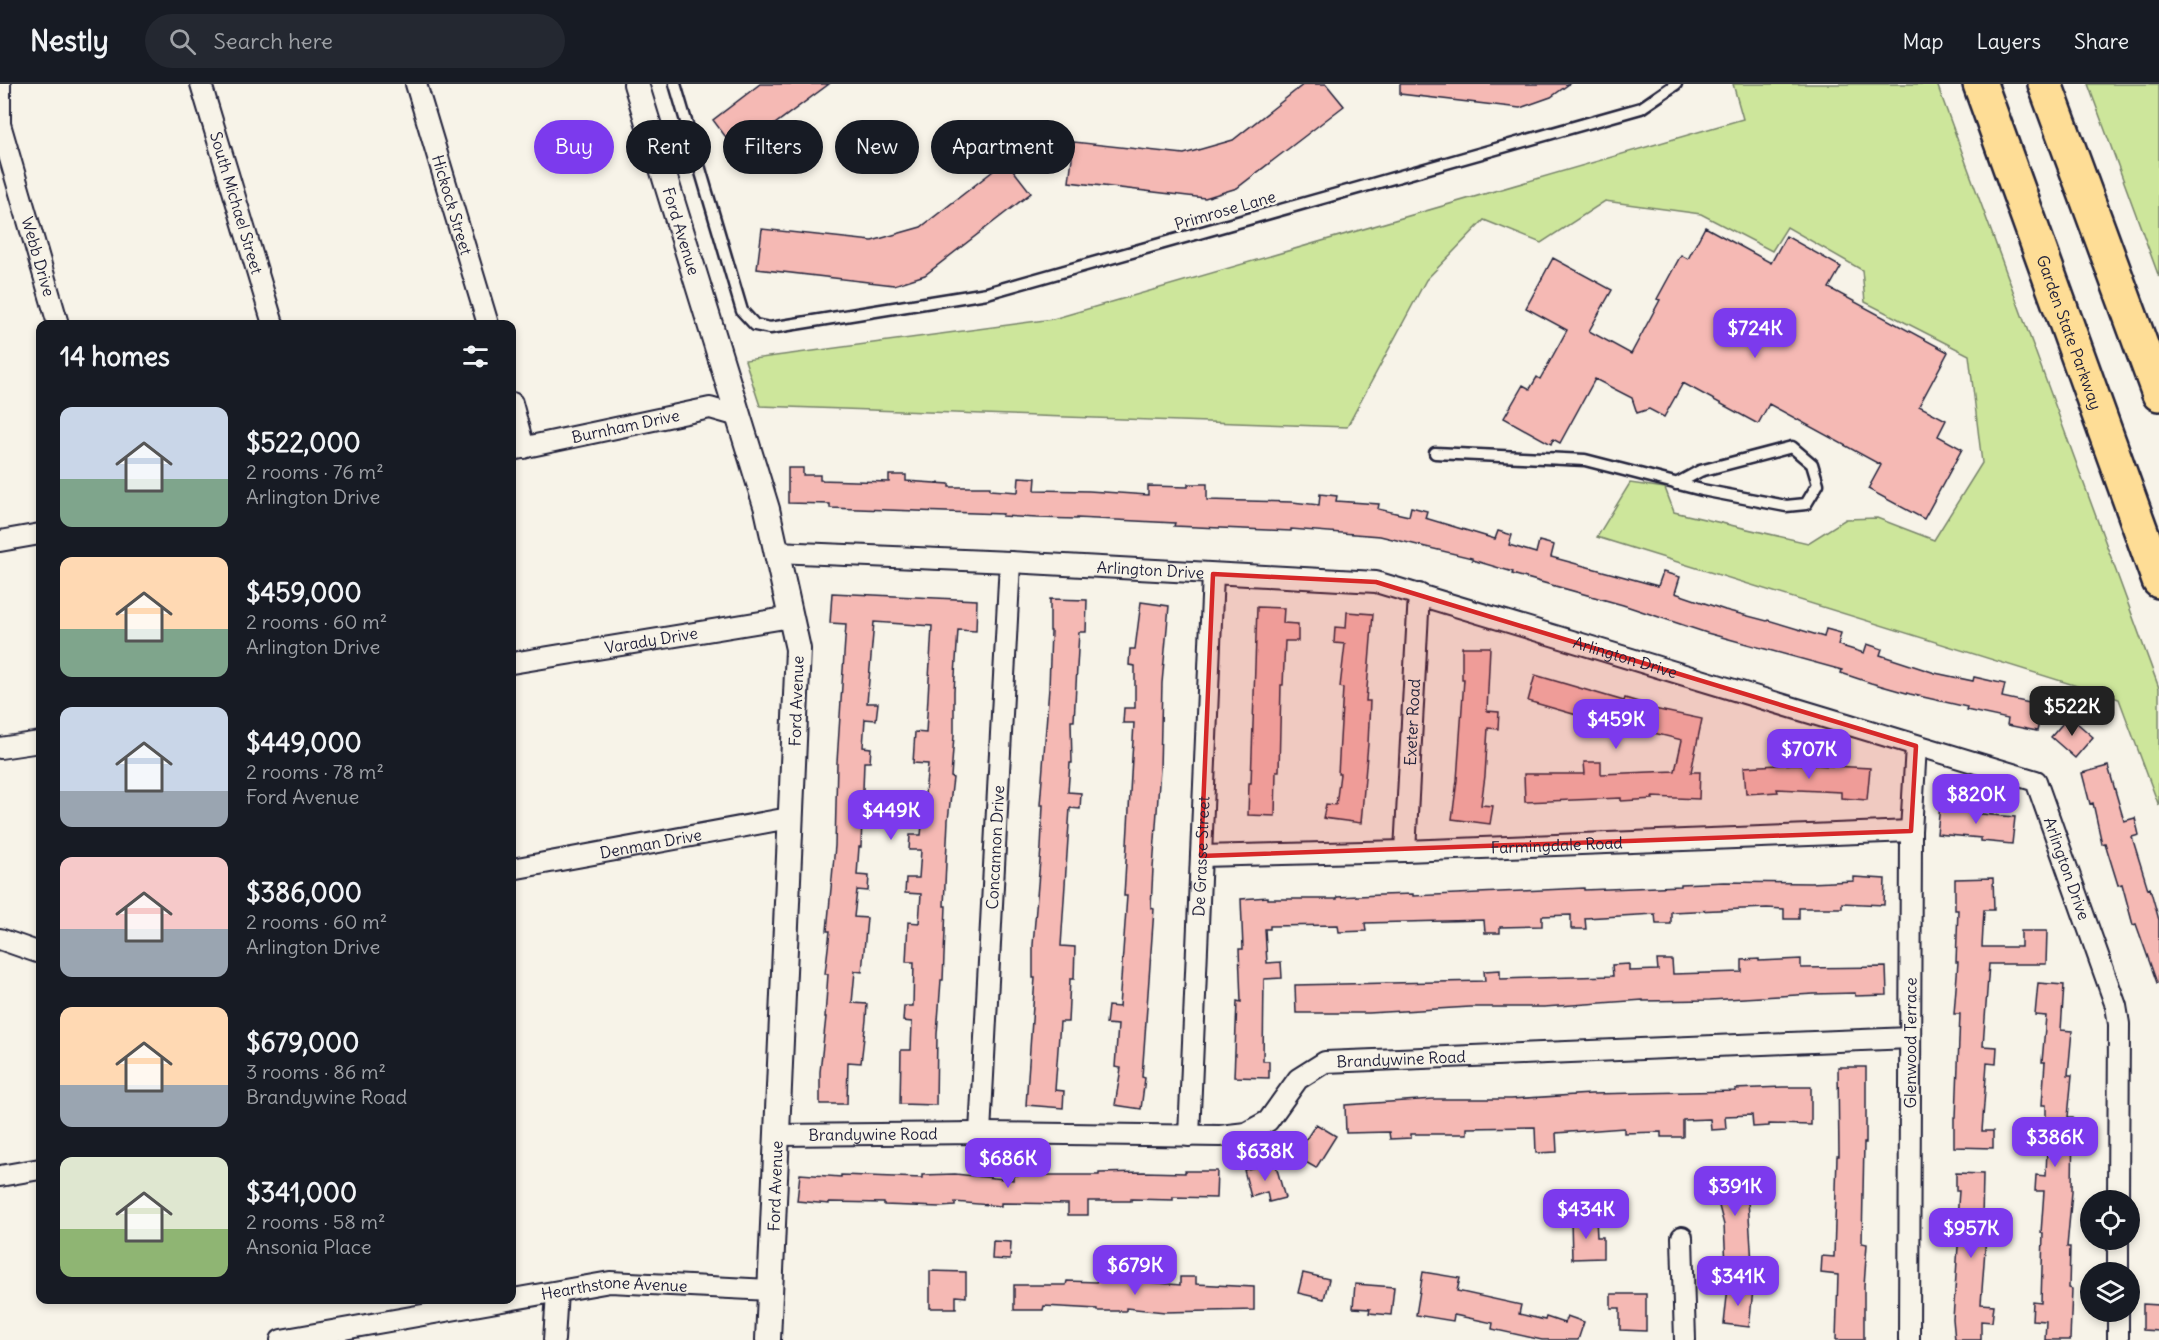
<!DOCTYPE html>
<meta charset="utf-8">
<style>
body{margin:0;font-family:Delius,sans-serif;background:#242831;color:#f1f3f6;height:100vh;display:flex;flex-direction:column;font-size:22px;white-space:nowrap}
*{box-sizing:border-box;margin:0}
p{font-size:20px;color:#9ea1a6}
.icon{flex:none;width:33px;height:33px;fill:none;stroke:currentColor;stroke-width:2;stroke-linecap:round;stroke-linejoin:round}
.map{position:relative;flex:1;overflow:hidden}
.sheet{position:absolute;left:36px;top:236px;width:480px;height:984px;display:flex;flex-direction:column;background:#171b24;border-radius:12px;box-shadow:0 3px 9px #0003}
.sheet>*{flex:none}
.guide{position:absolute;left:534px;top:36px;width:570px;height:54px;display:flex;gap:12px}
.tools{position:absolute;left:2080px;top:1106px;display:grid;gap:12px}
.tools a{display:grid;place-items:center;width:60px;height:60px;border-radius:50%;background:#171b24;box-shadow:0 3px 9px #0003;font-size:30px}
.price{position:absolute;translate:-50% -51px;padding:0 14px;border-radius:12px;background:#7c3aed;color:#fff;font-size:20px;line-height:39px;filter:drop-shadow(0 2px 3px #0008)}
.price::after{content:'';position:absolute;left:50%;top:36px;width:18px;height:14px;margin-left:-9px;background:inherit;clip-path:polygon(0 0,100% 0,50% 100%)}
.price.on{background:#222;color:#fff}
ul{padding:0;list-style:none}
li{display:flex;align-items:center;gap:18px;height:150px;padding:0 24px}
li span{display:grid;place-items:center;flex:none;width:168px;height:120px;border-radius:12px;color:#555}
li>.icon{margin-inline-start:auto}
span .icon{width:72px;height:72px;fill:#fffc;stroke-width:1}
li b{font-size:26px}
h2{display:flex;justify-content:space-between;align-items:center;height:72px;padding:0 24px;font-size:26px}
.tag{padding:0 21px;border-radius:27px;background:#171b24;box-shadow:0 3px 9px #0003;font-size:21px;line-height:54px}
.tag.on{background:#7c3aed;color:#fff}
header{display:flex;align-items:center;gap:36px;box-sizing:border-box;height:84px;padding:0 30px;background:#171b24;border-bottom:2px solid #363941}
header strong{font-size:28px}
nav{display:flex;gap:33px;margin-inline-start:auto;font-size:21px}
.search{width:420px;height:54px;background:#242831;display:flex;align-items:center;gap:15px;box-sizing:border-box;padding:0 21px;border-radius:33px;color:#9ea1a6;font-size:22px}
.map>svg:first-child{display:block}
.green{fill:#cde69b;stroke:#78846b;stroke-width:1.5}
.building{fill:#f5b9b4;stroke:#22223b;stroke-width:1.5}
.lines{fill:none;stroke-linecap:round;stroke-linejoin:round}
.service-casing{stroke:#22223b;stroke-width:15}
.minor-casing{stroke:#22223b;stroke-width:24}
.tertiary-casing{stroke:#22223b;stroke-width:28}
.motorway-casing{stroke:#22223b;stroke-width:38}
.service{stroke:#f7f3e8;stroke-width:10}
.minor{stroke:#f7f3e8;stroke-width:20}
.tertiary{stroke:#f7f3e8;stroke-width:24}
.motorway{stroke:#fedd96;stroke-width:33}
.marked{fill:#d62828;fill-opacity:0.2;stroke:#d62828;stroke-width:4.5;stroke-linejoin:round}
.labels{text-anchor:middle;stroke-width:5;stroke-linejoin:round;paint-order:stroke}
.street-label{font-size:16px;fill:#22223b;stroke:#f7f3e8}
</style>
<header>
<strong>Nestly</strong>
<div class="search"><svg class="icon" aria-label="search" viewBox="0 0 24 24"><circle cx="10" cy="10" r="6"/><path d="M15 15l6 6"/></svg>Search here</div>
<nav><a>Map</a><a>Layers</a><a>Share</a></nav>
</header>
<div class="map">
<svg width="2159" height="1256" viewBox="0 0 2159 1256">
<rect width="100%" height="100%" fill="#f7f3e8"/>
<filter id="ink" filterUnits="userSpaceOnUse"><feTurbulence type="fractalNoise" baseFrequency=".0167" numOctaves="2"/><feDisplacementMap in="SourceGraphic" scale="12" xChannelSelector="R" yChannelSelector="G"/><feConvolveMatrix kernelMatrix="1 2 1 2 8 2 1 2 1" color-interpolation-filters="sRGB"/></filter>
<g filter="url(#ink)">
<path class="green" d="M1733 0H1937L2159 604V722L2119 615 1597 453 1630 399 1665 404 1674 428 1808 459 1846 435 1877 434 1934 456 1982 379 1969 271 1865 218 1862 186 1787 143 1772 167 1701 130 1605 117 1541 159 1484 136 1426 196 1347 343 760 322 745 276 1053 235 1743 35Z
M2088 0H2159V193Z"/>
<path class="building" d="M760 0H829L737 68 713 36Z
M1304 0H1326L1344 22 1237 104 1205 114 1069 98 1074 58 1184 70 1233 56Z
M1400 0H1569L1551 13 1520 24 1400 10Z
M1006 77 1031 109 925 191 894 201 757 185 762 145 872 157 921 143Z
M1705 143 1771 179 1786 152 1841 183 1829 204 1948 268 1919 322 1946 336 1938 352 1962 365 1924 435 1868 405 1881 381 1769 320 1758 340 1683 299 1664 333 1649 325 1637 329 1632 314 1595 295 1560 359 1553 355 1551 360 1504 334 1523 301 1530 305 1537 293 1540 295 1567 246 1526 224 1553 174 1612 206 1589 247 1631 270 1660 216 1657 215 1681 171 1688 175Z
M788 384H803V391H820V396L889 398V391H906V397L949 400V403H990V406L1018 408 1019 393 1036 394 1035 406 1089 407 1148 411V402L1188 403V400H1207V416L1292 418 1319 421 1320 410 1337 412 1336 417 1379 420 1378 425 1409 432 1411 423 1427 427 1425 434 1495 455 1498 447 1512 451 1509 461 1536 469 1539 457 1554 461 1551 473 1658 502 1663 488 1680 493 1675 509 1725 526 1767 537 1768 536 1824 553 1826 545 1841 549 1838 561 1864 569 1867 560 1882 565 1880 571 1935 589 1973 597 1974 593 2005 600 2002 613 2043 622 2037 647 2007 641 2008 635 1966 626 1967 623 1910 610 1871 599 1841 589 1842 586 1707 549 1623 521 1512 490 1513 488 1472 476V474L1380 452 1291 445V447L1174 442 1175 439 1077 434V435L1037 434 1002 432 1003 430 830 424V420L788 419Z
M832 509 977 516 976 547 958 546 954 607V651L951 693 953 694 948 736 944 822H946L943 896H941L937 950 936 1021 900 1020 901 966H911L912 938 903 937 904 922H913L914 878H906L908 838 919 839 921 810 905 809 906 794H919L921 766H909L910 751H921L928 680 913 679 915 648 926 649 932 542 874 538 867 619H878L876 636 865 635 863 663 871 664 870 678H864L861 763H859L857 791 869 792 868 807 857 806 854 833 867 834 862 888 855 887 852 919 867 920 866 936 861 979 848 978 847 1020H820V988L826 933H825L828 890H825L830 847H827L835 762 837 678 846 540 830 539Z
M1050 515 1087 516 1086 548H1079L1074 637H1071L1072 679H1070L1068 708 1081 709 1080 725 1070 724 1061 862 1075 863 1074 895H1070L1068 938H1060L1055 1006 1064 1007 1063 1024 1026 1021 1035 894H1033V861L1041 764 1043 721H1040L1049 604 1051 547H1050Z
M1141 518 1169 522 1162 599 1160 685 1153 784 1151 824 1154 825 1142 993 1145 994 1141 1025 1115 1021 1121 984 1115 983 1118 941 1106 940 1108 922 1119 923 1127 812H1124L1134 639H1123L1124 624H1135V582L1129 581 1130 565H1135Z
M1257 523 1284 524 1283 539 1298 540V557H1285L1283 601H1281L1279 687H1276L1275 732 1248 731 1249 699H1251Z
M1347 528 1373 530 1366 617H1370L1368 660 1361 739 1323 734 1326 720 1336 721 1340 690H1338L1343 604 1340 603 1345 560 1334 559 1335 543 1346 544Z
M1462 563H1490L1487 627 1499 628 1498 645 1488 644 1485 692 1481 721 1493 722 1490 740 1452 735 1457 696 1464 595H1462Z
M1535 591 1624 617 1625 614 1655 623 1654 625 1702 635 1691 688H1700L1699 715 1652 713 1653 715 1621 717V714L1525 718 1524 690H1585L1584 678H1601V690L1675 687 1682 656 1602 636 1601 638 1528 617Z
M2069 632 2093 653 2075 674 2051 653Z
M1795 680 1870 684 1867 716 1841 714V708L1777 705 1778 708 1746 710 1744 683Z
M2108 682 2124 737 2135 734 2139 751 2132 753 2148 805 2150 804 2159 836V898L2157 899 2136 840 2133 841 2122 800 2118 801 2105 759 2102 760 2093 719 2090 720 2082 689Z
M1940 722 1972 725 1971 729 2015 733 2012 760 1981 757V754L1937 750Z
M1854 793 1885 795 1884 821 1842 819V824H1799V835H1784V825L1767 824 1671 828V840H1656L1655 830 1585 834 1586 845H1571V831L1542 832V842L1500 843V849H1485L1484 836 1365 839 1366 847 1339 848 1338 841 1270 842V845H1265L1267 879 1281 878 1282 894 1264 895 1263 977H1269V994L1234 993 1237 917 1241 918 1239 865H1243L1241 815 1268 813V815H1337V813L1380 811 1413 810V812L1584 804V806L1681 802V800L1724 798 1810 799 1854 797Z
M1993 794 1994 826H1984L1982 863H2021V847H2047L2046 880H1989L1983 962 1997 963 1996 980 1987 979 1982 1047H1993V1064L1954 1063V1033H1956L1960 930H1954L1958 878H1956L1958 826H1955V795Z
M1759 875V877L1801 875V884L1886 883 1887 911 1855 912V909L1814 910 1710 916 1643 917V916L1544 923H1470L1369 929H1296L1295 901 1485 897 1484 887 1500 886V895L1613 892 1612 881 1629 880V887L1658 886 1657 876H1672L1673 890 1742 888V876Z
M2038 899 2064 901 2061 946 2072 947 2068 991H2072L2068 1033H2073L2072 1108 2067 1163H2070L2069 1204 2072 1205 2070 1256H2045L2046 1237 2032 1236 2033 1218 2041 1219 2043 1149H2041L2044 1107H2035L2036 1091 2046 1092 2047 1064H2031L2032 1048H2046V1021H2042L2045 978H2042L2046 932 2035 931Z
M1838 983H1866V1059H1864L1862 1159 1867 1160 1864 1202V1256H1836L1838 1191 1821 1189 1822 1172 1834 1173 1837 1072H1839Z
M1782 1003H1811V1041L1769 1040V1042L1753 1043 1752 1031 1725 1032 1726 1045 1711 1046 1710 1035 1683 1036V1053H1661V1048L1624 1049V1044L1556 1049 1557 1068 1536 1069 1535 1043 1467 1044V1050H1411V1054L1390 1055 1389 1048 1346 1049 1345 1021 1434 1015H1511L1591 1010 1736 1007 1735 1005Z
M1316 1040 1336 1052 1316 1084 1295 1072Z
M1275 1078 1285 1114 1269 1118 1267 1108 1251 1113 1244 1086Z
M1740 1084 1748 1116 1752 1180 1726 1182 1724 1141 1715 1107 1720 1106 1716 1090Z
M1185 1087H1217L1216 1114 1173 1113V1116L1131 1115V1117H1088V1131H1068V1120L1001 1119V1122L955 1118V1122L940 1123 884 1121V1119L829 1118V1120L797 1117 800 1090 841 1093V1091L922 1094V1091L955 1090 1013 1096V1091H1099V1089L1143 1088 1185 1089Z
M1956 1089 1983 1090 1982 1136 1995 1137 1994 1151H1986L1981 1220 1994 1221 1992 1238 1981 1237V1256H1955L1953 1235 1959 1148H1956L1959 1107H1956Z
M1596 1135 1597 1153H1603V1174L1572 1175 1571 1136Z
M993 1157 1011 1158 1010 1176 992 1175Z
M930 1187 966 1188V1213L956 1212V1224H930Z
M1423 1188 1460 1194 1457 1207 1521 1221 1519 1230 1545 1236 1546 1233 1564 1239 1567 1232 1584 1238 1578 1256H1542L1492 1245 1493 1239 1454 1231 1453 1237 1416 1231Z
M1303 1189 1329 1195 1324 1215 1298 1209Z
M1097 1193H1126V1196L1180 1201V1193H1196V1200L1254 1203V1226L1165 1228 1126 1224V1227H1097V1225L1044 1222 1043 1226H1014V1201H1066L1067 1197 1097 1198Z
M1355 1200 1394 1203 1391 1231 1369 1229 1370 1225 1353 1224Z
M1728 1203 1753 1206 1749 1243 1724 1240Z
M1611 1210H1646V1247L1620 1246V1224H1611Z
M2143 1220 2159 1221V1247L2143 1246Z"/>
<g class="lines">
<g class="service-casing">
<path id="service" d="M675 0 742 227 755 241 770 244 987 209 1641 24 1676 0
M1435 369 1585 376 1702 406 1786 422 1806 420 1818 400 1812 380 1792 363 1700 387 1676 400"/>
</g>
<g class="minor-casing">
<g id="minor">
<path id="s1" d="M0 0V40L58 240"/>
<path id="s2" d="M201 0 273 240"/>
<path id="s3" d="M416 0 488 240"/>
<path d="M512 319 524 364"/>
<path id="s4" d="M512 366 710 324 738 332"/>
<path d="M0 457 40 450"/>
<path id="s5" d="M776 468 1010 478 1376 498 2036 697 2116 922 2119 940 2118 1116"/>
<path id="s6" d="M512 579 791 533"/>
<path d="M0 664 40 658"/>
<path id="s7" d="M1405 767 1419 510"/>
<path id="s8" d="M1201 772 1405 767 1911 747"/>
<path id="s9" d="M512 785 789 734"/>
<path d="M0 855 37 868H40"/>
<path id="s10" d="M980 1049 1010 478"/>
<path id="s11" d="M777 1051 980 1049 1220 1052 1246 1049 1268 1037 1298 995 1325 978 1910 954"/>
<path id="s12" d="M1189 1052 1213 490"/>
<path d="M0 1092 40 1085"/>
<path d="M1682 1153 1685 1256"/>
<path d="M2118 1188V1155"/>
<path id="s13" d="M281 1256 610 1198 770 1206"/>
<path d="M554 1256 557 1208"/>
<path id="s14" d="M1909 1256 1911 747 1916 662"/>
<path d="M2118 1256V1227"/>
</g>
</g>
<g class="tertiary-casing">
<g id="tertiary">
<path id="s15" d="M636 0 767 425 798 565 768 1256"/>
</g>
</g>
<g class="motorway-casing">
<g id="motorway">
<path id="s16" d="M1980 0 2159 497"/>
<path d="M2045 0 2159 310"/>
</g>
</g>
<use href="#service" class="service"/>
<use href="#minor" class="minor"/>
<use href="#tertiary" class="tertiary"/>
<use href="#motorway" class="motorway"/>
</g>
</g>
<path class="marked" d="M1213 490 1376 498 1916 662 1911 747 1201 772Z"/>
<g class="labels">
<g class="street-label">
<text dy="6" stroke="none"><textPath href="#s2" startOffset="124">South Michael Street</textPath></text>
<text dy="6" stroke="none"><textPath href="#s3" startOffset="126">Hickock Street</textPath></text>
<text transform="translate(1225 126) rotate(-16)" y="6">Primrose Lane</text>
<text dy="6" stroke="none"><textPath href="#s15" startOffset="154">Ford Avenue</textPath></text>
<text dy="6" stroke="none"><textPath href="#s1" startOffset="178">Webb Drive</textPath></text>
<text dy="6" stroke="none"><textPath href="#s16" startOffset="264">Garden State Parkway</textPath></text>
<text dy="6" stroke="none"><textPath href="#s4" startOffset="116">Burnham Drive</textPath></text>
<text dy="6" stroke="none"><textPath href="#s5" startOffset="375">Arlington Drive</textPath></text>
<text dy="6" stroke="none"><textPath href="#s6" startOffset="141">Varady Drive</textPath></text>
<text dy="6" stroke="none"><textPath href="#s5" startOffset="861">Arlington Drive</textPath></text>
<text transform="translate(796 617) rotate(-88)" y="6">Ford Avenue</text>
<text dy="6" stroke="none"><textPath href="#s7" startOffset="129">Exeter Road</textPath></text>
<text dy="6" stroke="none"><textPath href="#s9" startOffset="141">Denman Drive</textPath></text>
<text dy="6" stroke="none"><textPath href="#s8" startOffset="356">Farmingdale Road</textPath></text>
<text dy="6" stroke="none"><textPath href="#s10" startOffset="286">Concannon Drive</textPath></text>
<text dy="6" stroke="none"><textPath href="#s12" startOffset="280">De Grasse Street</textPath></text>
<text dy="6" stroke="none"><textPath href="#s5" startOffset="1383">Arlington Drive</textPath></text>
<text dy="6" stroke="none"><textPath href="#s14" startOffset="297">Glenwood Terrace</textPath></text>
<text dy="6" stroke="none"><textPath href="#s11" startOffset="654">Brandywine Road</textPath></text>
<text dy="6" stroke="none"><textPath href="#s11" startOffset="96">Brandywine Road</textPath></text>
<text transform="translate(775 1102) rotate(-88)" y="6">Ford Avenue</text>
<text dy="6" stroke="none"><textPath href="#s13" startOffset="338">Hearthstone Avenue</textPath></text>
</g>
</g>
</svg>
<div class="tools">
<a><svg class="icon" aria-label="locate" viewBox="0 0 24 24"><circle cx="12" cy="12" r="6"/><path d="M12 2v4M12 18v4M2 12h4M18 12h4"/></svg></a>
<a><svg class="icon" aria-label="layers" viewBox="0 0 24 24"><path d="M12 4l9 5-9 5-9-5zM3 14l9 5 9-5"/></svg></a>
</div>
<b class="price" style="left:1755px;top:275px">$724K</b>
<b class="price on" style="left:2072px;top:653px">$522K</b>
<b class="price" style="left:1616px;top:666px">$459K</b>
<b class="price" style="left:1809px;top:696px">$707K</b>
<b class="price" style="left:1976px;top:741px">$820K</b>
<b class="price" style="left:891px;top:757px">$449K</b>
<b class="price" style="left:2055px;top:1084px">$386K</b>
<b class="price" style="left:1265px;top:1098px">$638K</b>
<b class="price" style="left:1008px;top:1105px">$686K</b>
<b class="price" style="left:1735px;top:1133px">$391K</b>
<b class="price" style="left:1586px;top:1156px">$434K</b>
<b class="price" style="left:1971px;top:1175px">$957K</b>
<b class="price" style="left:1135px;top:1212px">$679K</b>
<b class="price" style="left:1738px;top:1223px">$341K</b>
<div class="guide">
<a class="tag on">Buy</a>
<a class="tag">Rent</a>
<a class="tag">Filters</a>
<a class="tag">New</a>
<a class="tag">Apartment</a>
</div>
<section class="sheet">
<h2>14 homes<svg class="icon" aria-label="filters" viewBox="0 0 24 24"><path d="M4 7h16M4 17h16"/><circle cx="9" cy="7" r="2"/><circle cx="15" cy="17" r="2"/></svg></h2>
<ul>
<li><span style="background:linear-gradient(#c9d6e8 60%,#7fa58c 0)"><svg class="icon" aria-label="home" viewBox="0 0 24 24"><path d="M3 11l9-7 9 7M6 9v11h12V9"/></svg></span><div><b>$522,000</b><p>2 rooms · 76 m²</p><p>Arlington Drive</p></div></li>
<li><span style="background:linear-gradient(#ffd9b3 60%,#7fa58c 0)"><svg class="icon" aria-label="home" viewBox="0 0 24 24"><path d="M3 11l9-7 9 7M6 9v11h12V9"/></svg></span><div><b>$459,000</b><p>2 rooms · 60 m²</p><p>Arlington Drive</p></div></li>
<li><span style="background:linear-gradient(#c9d6e8 70%,#9aa5b1 0)"><svg class="icon" aria-label="home" viewBox="0 0 24 24"><path d="M3 11l9-7 9 7M6 9v11h12V9"/></svg></span><div><b>$449,000</b><p>2 rooms · 78 m²</p><p>Ford Avenue</p></div></li>
<li><span style="background:linear-gradient(#f6c9c9 60%,#9aa5b1 0)"><svg class="icon" aria-label="home" viewBox="0 0 24 24"><path d="M3 11l9-7 9 7M6 9v11h12V9"/></svg></span><div><b>$386,000</b><p>2 rooms · 60 m²</p><p>Arlington Drive</p></div></li>
<li><span style="background:linear-gradient(#ffd9b3 65%,#9aa5b1 0)"><svg class="icon" aria-label="home" viewBox="0 0 24 24"><path d="M3 11l9-7 9 7M6 9v11h12V9"/></svg></span><div><b>$679,000</b><p>3 rooms · 86 m²</p><p>Brandywine Road</p></div></li>
<li><span style="background:linear-gradient(#dfe7d0 60%,#8fb573 0)"><svg class="icon" aria-label="home" viewBox="0 0 24 24"><path d="M3 11l9-7 9 7M6 9v11h12V9"/></svg></span><div><b>$341,000</b><p>2 rooms · 58 m²</p><p>Ansonia Place</p></div></li>
</ul>
</section>
</div>
